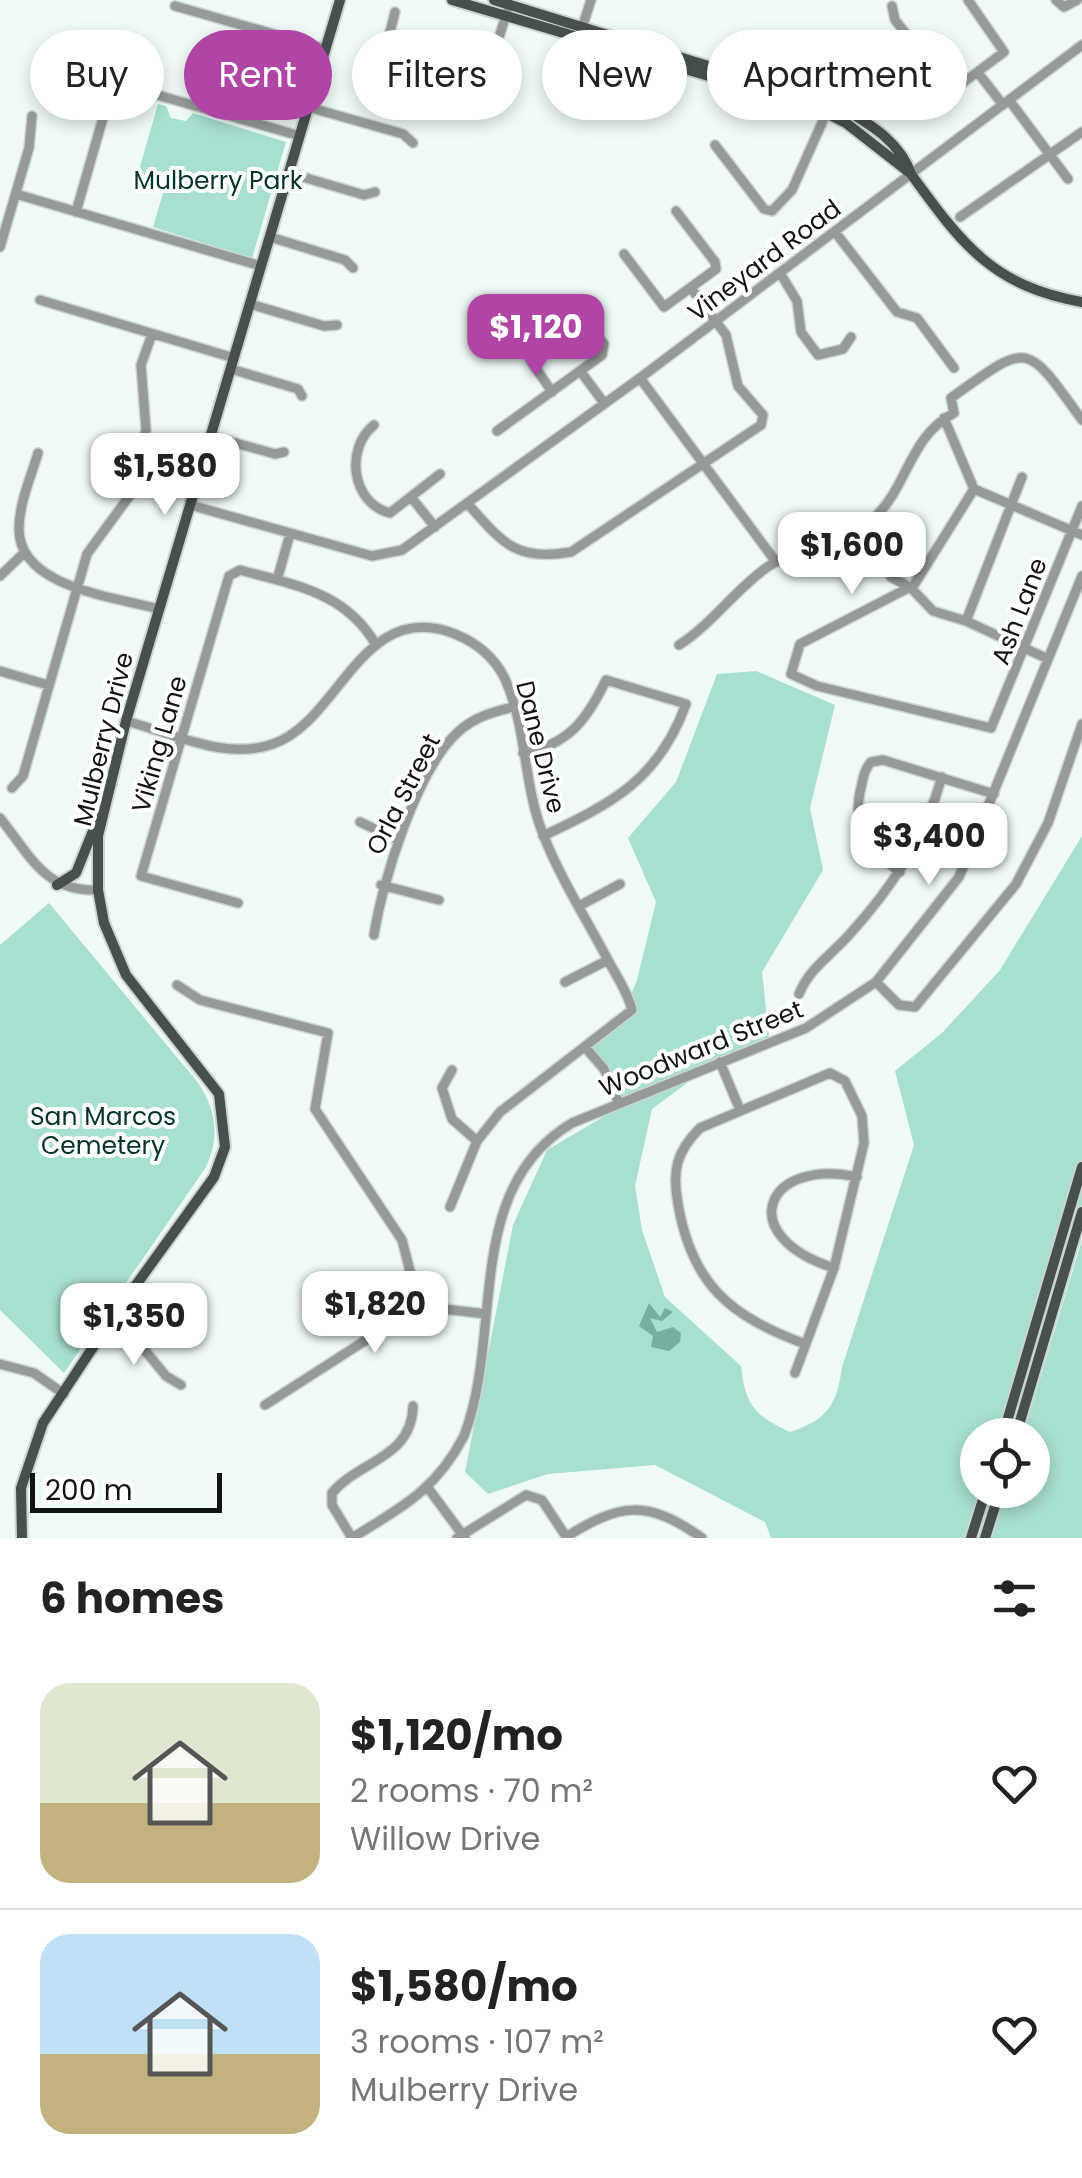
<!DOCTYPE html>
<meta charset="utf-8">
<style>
body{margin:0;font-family:Poppins,sans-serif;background:#f6f6f6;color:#222;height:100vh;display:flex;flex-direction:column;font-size:38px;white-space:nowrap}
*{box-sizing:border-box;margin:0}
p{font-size:32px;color:#767676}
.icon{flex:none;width:55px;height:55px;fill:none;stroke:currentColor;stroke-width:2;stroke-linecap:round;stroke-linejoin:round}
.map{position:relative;height:1538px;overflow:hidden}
.drawer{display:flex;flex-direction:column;background:#fff;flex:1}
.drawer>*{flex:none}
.banner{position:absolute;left:30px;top:30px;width:1022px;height:90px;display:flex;gap:20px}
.buttons{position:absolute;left:960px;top:1418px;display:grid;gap:20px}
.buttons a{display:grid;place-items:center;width:90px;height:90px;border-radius:50%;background:#fff;box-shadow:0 5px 15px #0003;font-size:50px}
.scale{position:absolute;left:30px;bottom:25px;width:192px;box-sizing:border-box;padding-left:10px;border:5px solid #101413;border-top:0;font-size:28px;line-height:35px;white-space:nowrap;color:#101413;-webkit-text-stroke:8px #fff;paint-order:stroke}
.price{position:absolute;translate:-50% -85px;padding:0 22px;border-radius:20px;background:#fff;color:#222;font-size:32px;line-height:65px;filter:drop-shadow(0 2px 5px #0008)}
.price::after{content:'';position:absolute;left:50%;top:60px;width:30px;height:22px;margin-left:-15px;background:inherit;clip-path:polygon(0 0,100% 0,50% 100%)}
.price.selected{background:#b045a6;color:#fff}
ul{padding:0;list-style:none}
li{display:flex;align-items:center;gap:30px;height:250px;padding:0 40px}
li+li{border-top:2px solid #e0e0e0}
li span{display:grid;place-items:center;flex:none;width:280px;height:200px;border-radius:30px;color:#555}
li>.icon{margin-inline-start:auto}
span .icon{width:120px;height:120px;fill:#fffc;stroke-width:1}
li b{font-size:42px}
h2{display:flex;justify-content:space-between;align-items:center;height:120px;padding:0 40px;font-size:42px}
.tag{padding:0 35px;border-radius:45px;background:#fff;box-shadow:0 5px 15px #0003;font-size:35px;line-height:90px}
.tag.selected{background:#b045a6;color:#fff}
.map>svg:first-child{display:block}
.green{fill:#a7dfd0}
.water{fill:#76aea0}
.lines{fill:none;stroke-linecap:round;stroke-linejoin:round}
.minor-casing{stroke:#cbd5d3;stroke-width:12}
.major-casing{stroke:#cbd5d3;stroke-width:14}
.minor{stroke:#969a99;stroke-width:9}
.major{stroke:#48504e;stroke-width:10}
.labels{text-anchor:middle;stroke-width:8;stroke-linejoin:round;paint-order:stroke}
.park-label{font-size:25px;fill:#00332a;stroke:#fff}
.street-label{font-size:25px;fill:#101413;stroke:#fff}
</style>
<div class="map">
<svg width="1082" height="1538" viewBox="0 0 1082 1538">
<rect width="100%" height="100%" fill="#effaf7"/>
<path class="green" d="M158 104 166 106 171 118 186 121 193 113 286 142 252 258 153 227 164 190 162 184 137 177Z
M756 671 835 705 810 808 823 870 762 972 769 1037 710 1066 652 1109 635 1186 642 1230 665 1297 741 1366C745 1405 755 1416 790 1432 827 1420 837 1405 842 1367L914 1145 895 1071 943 1032 1000 970 1082 836V1228L1021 1435H978V1490H1032V1435H1023L1082 1240V1538H771L765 1522 655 1465 548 1474 488 1494 465 1472 513 1225 547 1150 637 1097 619 1103 586 1047 620 1021 637 980 656 902 628 838 676 782 717 674Z
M49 903 199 1084C216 1111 220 1137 206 1167L64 1373 0 1310V945Z"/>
<path class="water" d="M649 1303 660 1317 665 1308 673 1312 662 1321 650 1318 657 1332 673 1327 681 1333 680 1342 669 1351 651 1347 653 1336 639 1326Z"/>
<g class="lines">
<g class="minor-casing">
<path id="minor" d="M1056 0 1064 7 1077 0
M175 6 326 49
M892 6 895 20 952 91 1004 52 968 0
M395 12 385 52 476 81 487 75 507 12
M581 31 591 0
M979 74 1003 105
M105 80 300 136
M1009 100 1068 179
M308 107 403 134 413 143
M715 145 764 209 772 211 792 190 842 78
M289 173 364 195 375 192
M16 194 261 266
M76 212 113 83
M960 217 1082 132
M835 232 897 312 917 318 954 368
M270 237 345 260 353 268
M0 247 29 148 32 116
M624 254 664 307 716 269 715 262 676 211
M780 273 797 301 801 332 818 355 843 349 851 337
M40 300 234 358
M250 304 324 326 337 325
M531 361 552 392
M231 369 298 389 302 396
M581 372 604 403
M640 378 776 562
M944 418 974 489 1082 535
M374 425C345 448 351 503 390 513L440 474
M497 431 602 355 604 344 586 323
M211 436 275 454 284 452
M38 453C31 477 19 503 19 529 19 588 116 597 159 609
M974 489 914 585 800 644 791 674 817 686 991 728 1082 506
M411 497 435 527
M467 503C502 542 515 562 571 552L761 425 763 415 738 386 726 335 691 288
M190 505 372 556 402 550 640 378 1082 45
M0 576 25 552
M891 577 911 588 933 611 966 621 1048 659
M277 580 290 534
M966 621 1022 477
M679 645C712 624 734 591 766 568 799 544 843 548 876 516 908 485 910 436 954 413L951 398C1029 342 1025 340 1082 420
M0 671 48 685
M126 721C172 733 225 761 273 744 340 721 362 597 455 634 477 643 495 658 505 679 527 727 523 784 543 834 560 878 587 920 609 962 617 977 628 993 632 1010L500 1112 477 1141 450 1207
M523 753C568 745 587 720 606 680L686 704C659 779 613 803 543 836
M12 788 23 776 87 554 133 491 146 430 141 365 152 334
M0 818C31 856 44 892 98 890
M360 822 398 840
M900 872C870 850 852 830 860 792 863 781 863 771 871 762L883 760 994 794
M381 885 439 900
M238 903 141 876 229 576 240 570C294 585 346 592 376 645
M579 906 620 884
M374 935C382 882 417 769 458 732 474 717 493 712 513 707
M565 982 608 960
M876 982 899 1005 915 1007 1016 884 1048 823 1082 724
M177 985 200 1000 328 1033 315 1109 402 1240 419 1306
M799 994C809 969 831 955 848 936 892 888 924 839 942 777
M585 1047 604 1069 619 1103
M720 1062 740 1110
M452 1070 442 1088 452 1119 477 1141
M834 1268C733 1236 765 1157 857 1177
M115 1314 166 1376 181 1385
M0 1364 34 1373 64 1394
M795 1373 834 1268 864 1143 862 1116 845 1081 830 1073 700 1128C676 1152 672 1171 678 1204 692 1285 730 1316 805 1344
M265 1405 419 1306 486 1314
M428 1488 465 1538
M566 1537C620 1503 647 1499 702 1538
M352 1538C402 1507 436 1490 464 1436 504 1332 462 1189 572 1123L806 1028 876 982 959 877 1082 576
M352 1538 332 1505V1493C360 1460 412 1458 413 1406
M457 1538 526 1495 542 1500 567 1538"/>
</g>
<g class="major-casing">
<path id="major" d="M452 0 814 107 846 123 910 173
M494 0 841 107C869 124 900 141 911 174 962 244 992 286 1082 302
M57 885 76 873 99 816
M1003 1435 1082 1167
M1016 1435 1082 1212
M22 1538 21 1488 43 1423 115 1314 214 1177 225 1147 219 1094 126 975 104 923 98 890V836L126 721 340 0
M971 1538 986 1490
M985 1538 1000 1490"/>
</g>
<use href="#minor" class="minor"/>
<use href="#major" class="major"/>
</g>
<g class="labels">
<g class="park-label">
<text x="218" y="189">Mulberry Park</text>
<text x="103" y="1125">San Marcos<tspan x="103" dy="29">Cemetery</tspan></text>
</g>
<g class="street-label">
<text transform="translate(764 260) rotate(-37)" y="9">Vineyard Road</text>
<text transform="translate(1019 611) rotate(-69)" y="9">Ash Lane</text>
<text transform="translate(103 739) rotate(-76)" y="9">Mulberry Drive</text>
<text transform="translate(159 744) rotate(-74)" y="9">Viking Lane</text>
<text transform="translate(541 747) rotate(76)" y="9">Dane Drive</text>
<text transform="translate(403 794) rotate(-63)" y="9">Orla Street</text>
<text transform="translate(701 1048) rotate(-22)" y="9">Woodward Street</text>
</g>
</g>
</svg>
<div class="buttons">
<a><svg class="icon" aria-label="locate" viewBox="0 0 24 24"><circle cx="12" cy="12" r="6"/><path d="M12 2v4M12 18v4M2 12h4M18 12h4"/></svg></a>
</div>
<div class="scale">200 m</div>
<b class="price selected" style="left:536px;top:379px">$1,120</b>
<b class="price" style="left:165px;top:518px">$1,580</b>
<b class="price" style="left:852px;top:597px">$1,600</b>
<b class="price" style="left:929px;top:888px">$3,400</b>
<b class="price" style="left:375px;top:1356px">$1,820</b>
<b class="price" style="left:134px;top:1368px">$1,350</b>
<div class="banner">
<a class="tag">Buy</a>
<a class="tag selected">Rent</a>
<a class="tag">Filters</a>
<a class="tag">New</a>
<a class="tag">Apartment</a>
</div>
</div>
<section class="drawer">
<h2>6 homes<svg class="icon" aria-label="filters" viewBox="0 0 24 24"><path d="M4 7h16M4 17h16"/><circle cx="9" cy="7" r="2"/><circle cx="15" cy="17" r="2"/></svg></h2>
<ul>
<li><span style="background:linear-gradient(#dfe7d0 60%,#c2b280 0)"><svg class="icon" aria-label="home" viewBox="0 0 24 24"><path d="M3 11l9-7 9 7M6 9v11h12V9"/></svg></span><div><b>$1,120/mo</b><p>2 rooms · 70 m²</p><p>Willow Drive</p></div><svg class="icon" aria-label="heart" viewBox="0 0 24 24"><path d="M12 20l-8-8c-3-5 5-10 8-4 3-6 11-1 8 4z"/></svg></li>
<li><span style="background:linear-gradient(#bfe0f5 60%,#c2b280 0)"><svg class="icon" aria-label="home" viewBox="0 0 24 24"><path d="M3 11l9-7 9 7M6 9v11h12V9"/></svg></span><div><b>$1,580/mo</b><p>3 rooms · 107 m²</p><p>Mulberry Drive</p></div><svg class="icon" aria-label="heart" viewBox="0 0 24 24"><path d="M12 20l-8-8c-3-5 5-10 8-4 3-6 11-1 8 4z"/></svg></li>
</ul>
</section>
